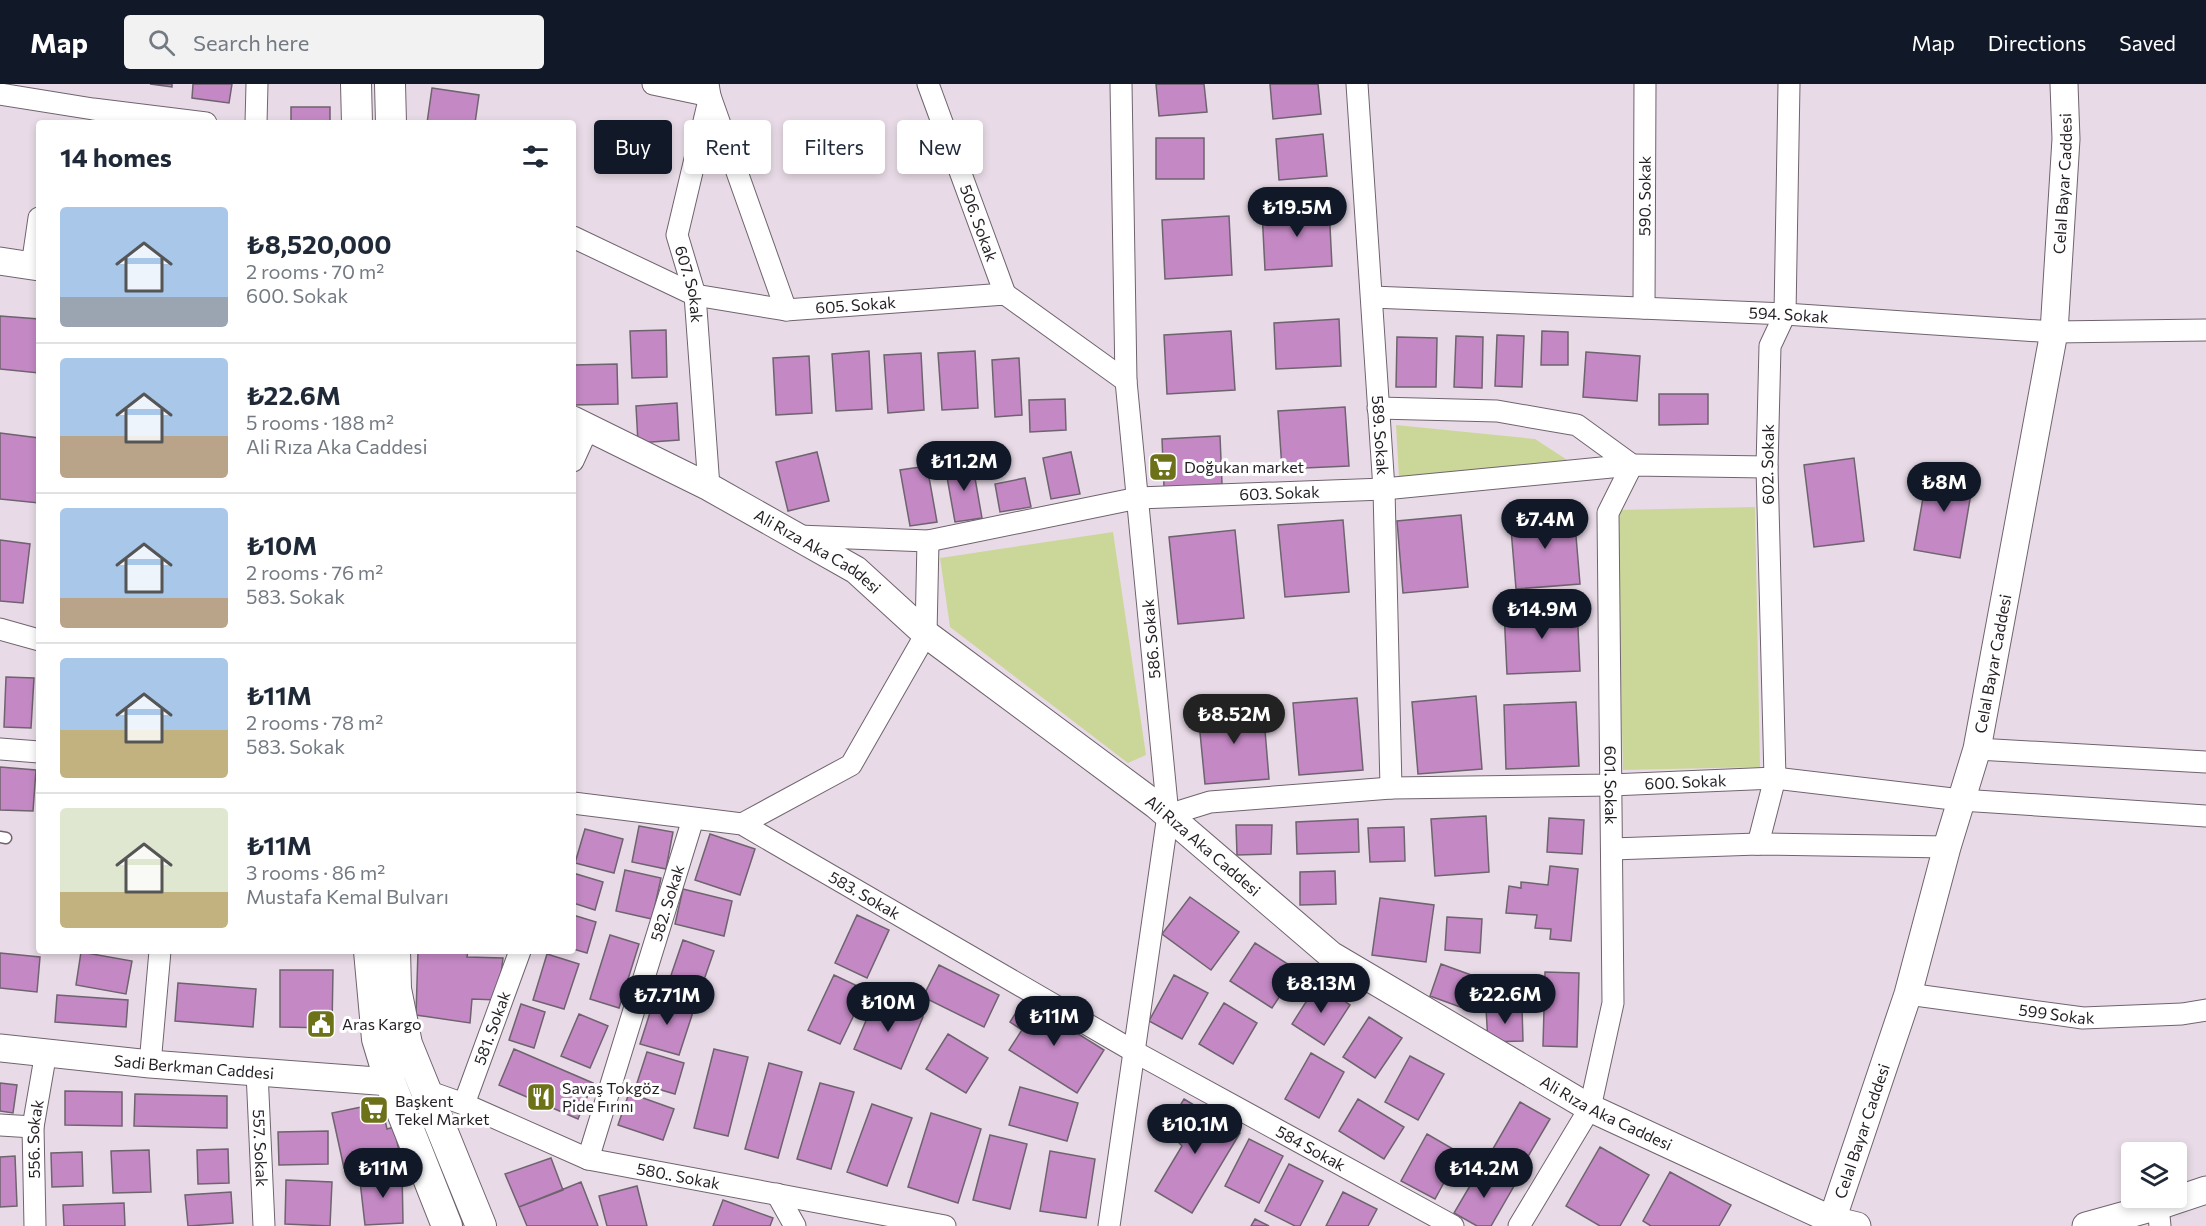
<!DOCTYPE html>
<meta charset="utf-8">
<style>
body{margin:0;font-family:Commissioner,sans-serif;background:#f2f2f3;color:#1f2937;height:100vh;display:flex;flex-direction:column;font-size:22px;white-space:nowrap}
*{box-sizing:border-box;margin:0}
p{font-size:20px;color:#747a83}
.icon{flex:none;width:33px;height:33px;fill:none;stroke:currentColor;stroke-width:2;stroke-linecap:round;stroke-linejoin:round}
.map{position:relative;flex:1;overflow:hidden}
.panel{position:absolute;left:36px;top:36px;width:540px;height:834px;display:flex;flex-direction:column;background:#fff;border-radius:6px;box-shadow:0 3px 9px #0003}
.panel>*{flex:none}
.guide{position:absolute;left:594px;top:36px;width:570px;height:54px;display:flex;gap:12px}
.tools{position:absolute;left:2121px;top:1058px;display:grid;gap:12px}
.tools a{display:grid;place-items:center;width:66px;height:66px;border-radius:6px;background:#fff;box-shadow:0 3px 9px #0003;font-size:30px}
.price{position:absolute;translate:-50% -51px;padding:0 14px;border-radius:21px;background:#111827;color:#fff;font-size:20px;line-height:39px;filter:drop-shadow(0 2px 3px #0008)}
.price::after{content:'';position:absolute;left:50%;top:36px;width:18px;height:14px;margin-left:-9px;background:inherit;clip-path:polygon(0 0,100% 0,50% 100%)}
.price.active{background:#222;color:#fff}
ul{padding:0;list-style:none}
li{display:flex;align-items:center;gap:18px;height:150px;padding:0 24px}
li+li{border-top:2px solid #e0e1e3}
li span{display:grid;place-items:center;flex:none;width:168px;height:120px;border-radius:6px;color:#555}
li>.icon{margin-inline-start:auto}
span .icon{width:72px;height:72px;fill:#fffc;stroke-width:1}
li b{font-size:26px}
h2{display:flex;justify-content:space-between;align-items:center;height:72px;padding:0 24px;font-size:26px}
.tag{padding:0 21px;border-radius:6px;background:#fff;box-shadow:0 3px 9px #0003;font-size:21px;line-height:54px}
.tag.active{background:#111827;color:#fff}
header{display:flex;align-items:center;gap:36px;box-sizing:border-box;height:84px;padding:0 30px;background:#111827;color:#fff}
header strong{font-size:28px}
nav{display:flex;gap:33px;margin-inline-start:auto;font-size:21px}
.search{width:420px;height:54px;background:#f2f2f3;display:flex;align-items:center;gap:15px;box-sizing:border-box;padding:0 21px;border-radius:6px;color:#747a83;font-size:22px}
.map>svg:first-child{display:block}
.green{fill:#cbd799}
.building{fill:#c489c5;stroke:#6e636e;stroke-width:1.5}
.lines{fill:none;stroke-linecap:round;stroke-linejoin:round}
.service-casing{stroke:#6f646e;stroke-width:13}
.minor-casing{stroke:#6f646e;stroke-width:23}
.tertiary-casing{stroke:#6f646e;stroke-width:29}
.secondary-casing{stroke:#6f646e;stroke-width:32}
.service{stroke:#fff;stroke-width:10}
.minor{stroke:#fff;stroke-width:21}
.tertiary{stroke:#fff;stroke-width:27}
.secondary{stroke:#fff;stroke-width:30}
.labels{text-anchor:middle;stroke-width:6;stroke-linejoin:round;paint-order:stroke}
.street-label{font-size:16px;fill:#231e23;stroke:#fff}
.poi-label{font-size:16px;fill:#231e23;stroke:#fff;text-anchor:start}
</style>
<header>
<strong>Map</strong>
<div class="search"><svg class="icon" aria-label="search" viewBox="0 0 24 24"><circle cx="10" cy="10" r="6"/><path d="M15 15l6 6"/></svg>Search here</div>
<nav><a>Map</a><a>Directions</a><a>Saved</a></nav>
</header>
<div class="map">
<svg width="2206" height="1142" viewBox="0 0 2206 1142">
<rect width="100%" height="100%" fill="#e8dbe7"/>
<path class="green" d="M1396 341 1535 355 1575 381 1399 394Z
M1755 423 1760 683 1623 686 1617 426Z
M1113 448 1146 671 1128 679 950 543 940 474Z"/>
<path class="building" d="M150 0H172V3Z
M193 0H232L229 19 192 14Z
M1156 0H1204L1207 28 1159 32Z
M1270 0H1318L1321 30 1273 35Z
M432 4 479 11 475 39H427Z
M291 23H330V39H291Z
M1323 50 1327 92 1279 96 1276 55Z
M1156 54H1204V95H1156Z
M1329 123 1332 182 1265 186 1262 127Z
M1229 132 1232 191 1165 195 1162 136Z
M0 232 39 235V289L0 285Z
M1339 235 1341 282 1276 285 1274 239Z
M666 246 667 293 632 294 630 247Z
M1231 247 1235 306 1167 310 1164 251Z
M1542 247 1568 248V281H1541Z
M1497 251 1524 252 1522 303 1495 302Z
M1456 252 1483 253 1482 304 1454 303Z
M1397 253 1437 254 1436 303H1396Z
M869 267 872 325 836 327 832 270Z
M975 267 978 324 942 326 938 269Z
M1586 268 1640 272 1637 317 1583 313Z
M921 269 924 326 888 329 884 271Z
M809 272 812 329 776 331 773 274Z
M1019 274 1022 331 995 333 992 276Z
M617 280 618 320 573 321V281Z
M1659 310H1708V340L1659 341Z
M1065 315 1066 346 1030 348 1029 316Z
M677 319 679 356 638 359 636 322Z
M1345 323 1349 382 1282 385 1278 327Z
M0 349 39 354V419L0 415Z
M1220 352 1222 400 1164 403 1162 355Z
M817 368 829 417 788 427 776 378Z
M1071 368 1080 410 1051 415 1043 374Z
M1854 374 1864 457 1814 463 1804 381Z
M972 377 982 434 955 438 945 382Z
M927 382 937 438 910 442 900 386Z
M1928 385 1974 392 1960 474 1914 466Z
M1025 394 1031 423 1000 428 995 400Z
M1574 428 1580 500 1516 505 1510 433Z
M1461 431 1468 503 1403 509 1397 437Z
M1343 436 1349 508 1285 513 1278 441Z
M1235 446 1244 534 1178 540 1169 453Z
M0 456 30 460 23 519 0 517Z
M1577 523 1580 587 1507 590 1504 526Z
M6 593 34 594 31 644 4 643Z
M1476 612 1482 685 1418 690 1412 618Z
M1357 614 1363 686 1299 691 1293 619Z
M1576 618 1579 682 1506 685 1504 621Z
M1263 622 1269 695 1205 700 1198 628Z
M0 683 36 686 33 727 0 726Z
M1486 732 1489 788 1435 792 1431 735Z
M1549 734 1584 736 1582 770 1547 768Z
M1358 735 1359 768 1297 770 1296 738Z
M1236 741H1272L1271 770 1237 771Z
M639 742 673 748 666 785 632 778Z
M1404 743 1405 777 1370 778 1368 744Z
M585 745 623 755 614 789 575 779Z
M710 750 755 765 740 811 695 796Z
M1550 782 1578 785 1571 857 1550 855 1551 845 1535 844 1537 831 1506 829 1509 802 1521 804V798L1548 801Z
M625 786 661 794 652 835 616 827Z
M1335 787 1336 820 1300 821V788Z
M573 789 603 798 595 826 573 819Z
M683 805 732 817 724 852 675 840Z
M1190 813 1239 848 1211 886 1162 850Z
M1380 814 1434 821 1426 878 1372 871Z
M573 831 596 838 587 869 573 865Z
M857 831 889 846 867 894 835 879Z
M1447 833 1482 835 1480 869 1445 866Z
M610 851 639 860 619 924 590 915Z
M683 856 714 867 697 916 666 906Z
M1255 859 1297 886 1272 924 1230 897Z
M418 867H468L467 873 503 874 498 916 472 915 470 939 416 931Z
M81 868 132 877 126 910 76 901Z
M0 869 40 873 37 908 0 904Z
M547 870 579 880 564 925 533 916Z
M1441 880 1474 892 1463 924 1430 912Z
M939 881 999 911 984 943 923 913Z
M280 886H333L332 944 280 943Z
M1545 888 1579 889 1577 963 1543 962Z
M834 891 866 906 840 960 808 946Z
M1174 891 1208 909 1182 955 1149 937Z
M178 899 256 905 253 943 175 937Z
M1318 899 1350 921 1324 961 1292 940Z
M57 911 128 916 126 943 55 938Z
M655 913 694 925 679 971 640 960Z
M876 913 923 933 901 985 854 965Z
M1024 916 1104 966 1077 1009 1009 966 1022 946 1010 938Z
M1224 919 1257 939 1233 980 1199 960Z
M521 920 545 928 534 964 509 956Z
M1522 923 1523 957 1488 958 1486 925Z
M579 930 608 942 590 984 561 972Z
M1369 933 1402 954 1375 994 1343 973Z
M948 950 988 974 966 1009 926 985Z
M514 965 593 999 578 1035 499 1001Z
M714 965 748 973 728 1052 694 1044Z
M647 968 684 979 675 1010 637 999Z
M1311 969 1344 988 1319 1034 1285 1015Z
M1410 972 1444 990 1418 1036 1385 1018Z
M769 979 802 988 778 1074 745 1065Z
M0 999 17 1001 13 1029 0 1027Z
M820 999 854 1008 831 1085 797 1075Z
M1020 1003 1078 1019 1067 1057 1009 1041Z
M65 1007 122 1008V1042L65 1041Z
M629 1009 674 1025 663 1056 618 1041Z
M135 1010 227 1012V1044L134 1042Z
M1184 1015 1240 1049 1192 1129 1155 1107 1182 1062 1166 1045Z
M1358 1015 1404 1043 1384 1075 1339 1047Z
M1520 1018 1550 1035 1513 1098 1483 1082Z
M381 1019 387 1045 394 1043 400 1072 344 1084 332 1029Z
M872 1020 912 1034 887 1102 847 1088Z
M931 1029 981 1045 958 1119 908 1103Z
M328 1047V1080L279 1081 278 1048Z
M1427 1050 1460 1069 1435 1115 1401 1097Z
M990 1051 1027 1060 1010 1125 973 1116Z
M1249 1055 1283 1072 1259 1119 1225 1102Z
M1600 1063 1649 1091 1620 1142H1600L1566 1122Z
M228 1065 229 1099 198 1100 197 1066Z
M149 1066 151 1108 113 1109 111 1067Z
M1050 1067 1095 1075 1086 1134 1040 1127Z
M82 1068 83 1102 52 1103 51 1069Z
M15 1072 17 1122 0 1123V1073Z
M551 1074 563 1106 519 1123 505 1090Z
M1289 1080 1323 1097 1300 1142H1295L1265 1127Z
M1481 1083 1514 1102 1491 1142H1477L1454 1129Z
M402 1085 403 1139 365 1141 360 1097Z
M1670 1088 1731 1121 1719 1142H1651L1643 1137Z
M286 1096 332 1098 330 1142 285 1140Z
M581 1098 598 1142H527L519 1123Z
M637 1102 647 1142H607L599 1112Z
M231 1108 233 1139 188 1142 185 1111Z
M1343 1108 1377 1125 1368 1142H1326Z
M723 1116 773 1134 770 1142H713Z
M124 1119 125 1142H64L63 1121Z
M1255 1135 1269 1142H1251Z"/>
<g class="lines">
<g class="service-casing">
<path id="service" d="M0 753 6 754"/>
</g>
<g class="minor-casing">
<g id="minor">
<path d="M653 0 710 12 786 226"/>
<path id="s1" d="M708 0 710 12 677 151 695 211 709 403"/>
<path id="s2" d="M928 0 1005 210"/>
<path id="s3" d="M1357 0 1384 405 1391 704"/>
<path d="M0 10 93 25 206 39"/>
<path d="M256 39 257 0"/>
<path id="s4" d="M573 153 695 211 786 226 1005 210 1126 297"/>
<path d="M32 182 39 134"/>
<path id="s5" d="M1372 213 1785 230 2054 248 2206 246"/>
<path id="s6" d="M1644 224 1645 0"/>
<path id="s7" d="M1378 324 1497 327 1577 341 1632 381 1608 429 1613 919 1590 1024 1519 1142"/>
<path d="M573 377 588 344"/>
<path id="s8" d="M798 452 928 457 1138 414 1384 405 1632 381 1767 383"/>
<path d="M0 545 39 556"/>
<path d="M0 665 39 668"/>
<path d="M1977 665 2206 678"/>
<path id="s9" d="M573 719 742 740 1135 968 1453 1142"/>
<path id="s10" d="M1168 731 1210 718 1391 704 1611 701 1775 694 1961 716 2206 732"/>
<path d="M742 740 851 681 926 550 928 457"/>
<path id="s11" d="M1758 760 1775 694 1767 383 1770 262 1785 230 1789 0"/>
<path d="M1612 765 1758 760 1947 763"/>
<path id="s12" d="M1908 910 2083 934 2182 930 2206 926"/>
<path d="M150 980 160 867"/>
<path id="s13" d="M257 988 264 1142"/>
<path id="s14" d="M424 1006 464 1020 588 1075 945 1142"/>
<path id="s15" d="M464 1020 520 867"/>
<path d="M0 1041 33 1043"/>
<path id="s16" d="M588 1075 693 735"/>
<path d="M777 1110 795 1142"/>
<path d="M2158 1122 2160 1142"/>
<path id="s17" d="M35 1142 33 1043 46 968"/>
<path d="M1109 1142 1168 731 1126 297 1121 0"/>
</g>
</g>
<g class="tertiary-casing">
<g id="tertiary">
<path d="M0 177 39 183"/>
<path id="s18" d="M573 336 709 403 856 486 926 550 1156 721 1331 871 1590 1024 1832 1136 1857 1142"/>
<path id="s19" d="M0 964 150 980 390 998"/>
<path id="s20" d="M1830 1142 1908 910 1947 763 1977 665 2054 248 2066 55 2064 0"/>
<path d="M2086 1142 2158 1122 2206 1106"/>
</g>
</g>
<g class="secondary-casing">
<path id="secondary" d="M356 0 357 39
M390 0 391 39
M369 867 377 955 390 998 447 1142
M395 867 396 905 407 960 481 1142"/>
</g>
<use href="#service" class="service"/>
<use href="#minor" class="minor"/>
<use href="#tertiary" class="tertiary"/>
<use href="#secondary" class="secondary"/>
</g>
<defs>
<g id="supermarket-square" transform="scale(1.5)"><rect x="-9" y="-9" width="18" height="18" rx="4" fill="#6d7218" stroke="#fff"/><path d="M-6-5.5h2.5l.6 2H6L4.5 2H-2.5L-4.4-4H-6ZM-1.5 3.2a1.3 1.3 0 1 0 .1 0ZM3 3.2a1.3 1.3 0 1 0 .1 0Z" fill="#fff"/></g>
<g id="civic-square" transform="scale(1.5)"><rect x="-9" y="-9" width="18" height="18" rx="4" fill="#6d7218" stroke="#fff"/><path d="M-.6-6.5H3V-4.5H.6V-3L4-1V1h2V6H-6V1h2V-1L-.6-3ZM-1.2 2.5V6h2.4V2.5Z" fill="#fff"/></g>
<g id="restaurant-square" transform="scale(1.5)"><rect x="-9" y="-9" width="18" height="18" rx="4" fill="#6d7218" stroke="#fff"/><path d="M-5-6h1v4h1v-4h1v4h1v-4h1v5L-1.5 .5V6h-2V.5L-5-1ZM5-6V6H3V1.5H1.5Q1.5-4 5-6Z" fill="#fff"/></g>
</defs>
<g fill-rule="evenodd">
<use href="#supermarket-square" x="1163" y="383"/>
<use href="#civic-square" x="321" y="940"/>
<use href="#restaurant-square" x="541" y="1013"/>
<use href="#supermarket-square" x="374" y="1026"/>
</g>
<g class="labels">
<g class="street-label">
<text dy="6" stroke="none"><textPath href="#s20" startOffset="1072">Celal Bayar Caddesi</textPath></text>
<text dy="6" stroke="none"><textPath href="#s6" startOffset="112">590. Sokak</textPath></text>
<text dy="6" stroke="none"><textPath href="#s2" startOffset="148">506. Sokak</textPath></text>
<text dy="6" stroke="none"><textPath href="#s1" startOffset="206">607. Sokak</textPath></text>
<text dy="6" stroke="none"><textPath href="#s4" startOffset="297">605. Sokak</textPath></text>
<text dy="6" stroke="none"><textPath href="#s5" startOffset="417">594. Sokak</textPath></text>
<text dy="6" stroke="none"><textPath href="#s3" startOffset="352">589. Sokak</textPath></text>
<text dy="6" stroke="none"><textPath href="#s11" startOffset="382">602. Sokak</textPath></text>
<text dy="6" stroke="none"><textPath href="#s8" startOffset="486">603. Sokak</textPath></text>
<text dy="6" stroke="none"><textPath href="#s18" startOffset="278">Ali Rıza Aka Caddesi</textPath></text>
<text transform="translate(1151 555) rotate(-95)" y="6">586. Sokak</text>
<text dy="6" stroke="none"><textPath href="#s20" startOffset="586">Celal Bayar Caddesi</textPath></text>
<text dy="6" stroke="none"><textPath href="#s10" startOffset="520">600. Sokak</textPath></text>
<text dy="6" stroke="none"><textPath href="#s7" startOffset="594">601. Sokak</textPath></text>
<text dy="6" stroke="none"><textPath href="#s18" startOffset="764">Ali Rıza Aka Caddesi</textPath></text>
<text dy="6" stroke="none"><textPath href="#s9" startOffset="312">583. Sokak</textPath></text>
<text dy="6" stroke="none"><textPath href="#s16" startOffset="268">582. Sokak</textPath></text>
<text dy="6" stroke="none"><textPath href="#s12" startOffset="150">599 Sokak</textPath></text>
<text dy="6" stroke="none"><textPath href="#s15" startOffset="81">581. Sokak</textPath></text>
<text dy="6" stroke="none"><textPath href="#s19" startOffset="195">Sadi Berkman Caddesi</textPath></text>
<text dy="6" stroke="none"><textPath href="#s18" startOffset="1250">Ali Rıza Aka Caddesi</textPath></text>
<text dy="6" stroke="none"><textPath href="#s20" startOffset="100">Celal Bayar Caddesi</textPath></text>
<text dy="6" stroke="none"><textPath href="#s17" startOffset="87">556. Sokak</textPath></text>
<text dy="6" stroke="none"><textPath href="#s9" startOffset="825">584 Sokak</textPath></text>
<text dy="6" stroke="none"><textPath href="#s13" startOffset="76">557. Sokak</textPath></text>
<text dy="6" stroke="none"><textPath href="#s14" startOffset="270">580.. Sokak</textPath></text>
</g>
<g class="poi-label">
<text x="1184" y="389">Doğukan market</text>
<text x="342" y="946">Aras Kargo</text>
<text x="562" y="1010">Savaş Tokgöz<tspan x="562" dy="18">Pide Fırını</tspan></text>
<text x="395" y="1023">Başkent<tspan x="395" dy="18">Tekel Market</tspan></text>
</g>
</g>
</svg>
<div class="tools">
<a><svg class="icon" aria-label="layers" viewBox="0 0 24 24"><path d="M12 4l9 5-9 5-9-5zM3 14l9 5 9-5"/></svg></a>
</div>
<b class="price" style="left:1297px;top:154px">₺19.5M</b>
<b class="price" style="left:964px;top:408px">₺11.2M</b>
<b class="price" style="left:1944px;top:429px">₺8M</b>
<b class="price" style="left:1545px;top:466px">₺7.4M</b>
<b class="price" style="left:1542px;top:556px">₺14.9M</b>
<b class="price active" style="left:1234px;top:661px">₺8.52M</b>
<b class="price" style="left:1321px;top:930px">₺8.13M</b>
<b class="price" style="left:1505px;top:941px">₺22.6M</b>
<b class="price" style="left:667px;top:942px">₺7.71M</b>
<b class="price" style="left:888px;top:949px">₺10M</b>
<b class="price" style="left:1054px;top:963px">₺11M</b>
<b class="price" style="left:1195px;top:1071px">₺10.1M</b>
<b class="price" style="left:383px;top:1115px">₺11M</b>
<b class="price" style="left:1484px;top:1115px">₺14.2M</b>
<div class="guide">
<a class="tag active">Buy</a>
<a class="tag">Rent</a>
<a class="tag">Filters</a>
<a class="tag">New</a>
</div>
<section class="panel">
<h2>14 homes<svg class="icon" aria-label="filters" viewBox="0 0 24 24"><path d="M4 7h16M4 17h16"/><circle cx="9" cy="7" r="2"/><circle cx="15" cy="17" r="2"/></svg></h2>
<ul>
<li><span style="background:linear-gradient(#a9c7e8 75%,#9aa5b1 0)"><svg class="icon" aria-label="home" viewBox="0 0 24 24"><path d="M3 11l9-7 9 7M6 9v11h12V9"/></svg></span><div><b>₺8,520,000</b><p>2 rooms · 70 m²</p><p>600. Sokak</p></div></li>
<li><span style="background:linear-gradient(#a9c7e8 65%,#b9a48a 0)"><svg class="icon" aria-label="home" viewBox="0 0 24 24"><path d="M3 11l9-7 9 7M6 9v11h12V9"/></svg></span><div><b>₺22.6M</b><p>5 rooms · 188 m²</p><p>Ali Rıza Aka Caddesi</p></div></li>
<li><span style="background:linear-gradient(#a9c7e8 75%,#b9a48a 0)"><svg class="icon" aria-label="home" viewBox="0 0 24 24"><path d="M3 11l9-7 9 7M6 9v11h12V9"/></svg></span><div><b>₺10M</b><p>2 rooms · 76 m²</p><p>583. Sokak</p></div></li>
<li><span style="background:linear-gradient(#a9c7e8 60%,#c2b280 0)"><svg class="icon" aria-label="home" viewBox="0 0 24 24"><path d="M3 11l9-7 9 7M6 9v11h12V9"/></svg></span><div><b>₺11M</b><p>2 rooms · 78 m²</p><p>583. Sokak</p></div></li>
<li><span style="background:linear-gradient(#dfe7d0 70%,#c2b280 0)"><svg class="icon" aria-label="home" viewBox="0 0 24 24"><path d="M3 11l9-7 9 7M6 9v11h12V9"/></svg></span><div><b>₺11M</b><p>3 rooms · 86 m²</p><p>Mustafa Kemal Bulvarı</p></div></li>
</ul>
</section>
</div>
